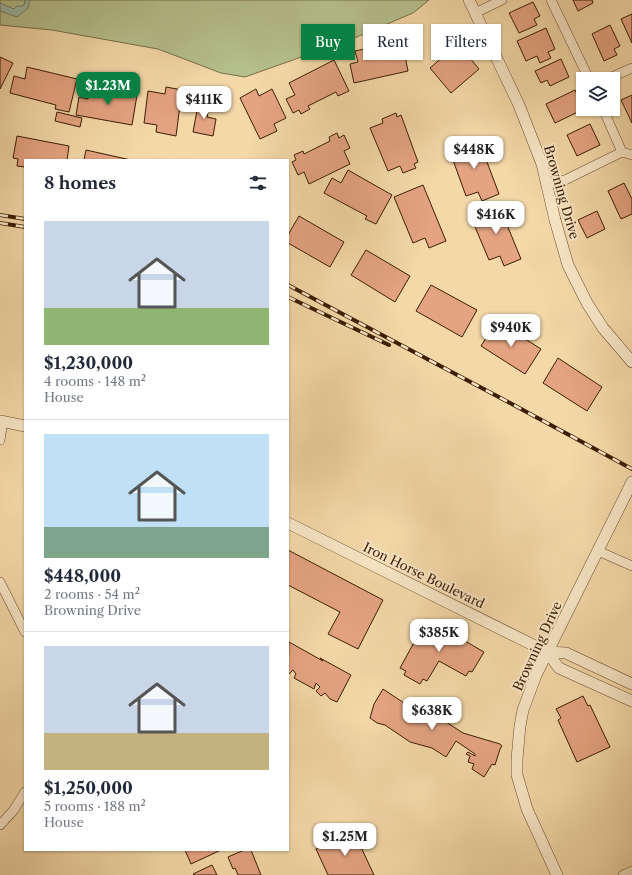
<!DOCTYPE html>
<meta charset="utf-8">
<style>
body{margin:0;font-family:"Libre Caslon Text",serif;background:#f6f6f7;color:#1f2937;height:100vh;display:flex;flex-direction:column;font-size:15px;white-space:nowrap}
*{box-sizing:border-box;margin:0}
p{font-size:13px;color:#747a83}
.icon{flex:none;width:22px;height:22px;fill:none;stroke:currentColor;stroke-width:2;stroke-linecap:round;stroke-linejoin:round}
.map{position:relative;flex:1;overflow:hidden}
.panel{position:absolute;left:24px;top:159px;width:265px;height:692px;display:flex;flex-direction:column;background:#fff;border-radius:0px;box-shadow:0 1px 3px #0004}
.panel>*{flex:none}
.banner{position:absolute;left:301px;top:24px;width:271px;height:36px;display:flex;gap:8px}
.controls{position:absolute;left:576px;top:72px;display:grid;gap:8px}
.controls a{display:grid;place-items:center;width:44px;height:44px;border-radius:0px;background:#fff;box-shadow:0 1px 3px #0004;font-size:20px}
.price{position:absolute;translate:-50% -34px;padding:0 9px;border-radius:8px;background:#fff;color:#222;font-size:13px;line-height:26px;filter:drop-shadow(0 1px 2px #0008)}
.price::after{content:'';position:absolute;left:50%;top:24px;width:12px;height:9px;margin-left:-6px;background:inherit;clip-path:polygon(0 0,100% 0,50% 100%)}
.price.current{background:#0b8043;color:#fff}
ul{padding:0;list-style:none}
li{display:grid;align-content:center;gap:8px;height:212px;padding:0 20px}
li+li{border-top:1px solid #e0e1e3}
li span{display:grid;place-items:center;height:124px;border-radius:0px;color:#555}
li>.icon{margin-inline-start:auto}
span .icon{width:72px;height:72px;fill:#fffc;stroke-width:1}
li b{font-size:17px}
h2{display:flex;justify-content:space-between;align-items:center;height:48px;padding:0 20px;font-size:17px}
.tag{padding:0 14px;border-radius:0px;background:#fff;box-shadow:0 1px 3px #0004;font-size:14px;line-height:36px}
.tag.current{background:#0b8043;color:#fff}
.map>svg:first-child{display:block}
.green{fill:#b5c08c;stroke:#786f48}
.water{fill:#9cbaa7;stroke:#767c66}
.building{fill:#e4a381;stroke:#3c1e04}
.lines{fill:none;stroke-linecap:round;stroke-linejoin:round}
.minor-casing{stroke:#6a4c2d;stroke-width:10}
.tertiary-casing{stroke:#6a4c2d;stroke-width:12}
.minor{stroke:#f8e6c6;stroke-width:9}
.tertiary{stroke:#f8e6c6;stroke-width:11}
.rail-casing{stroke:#3c1e04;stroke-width:4}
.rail{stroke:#f8e6c6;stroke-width:2.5;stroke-dasharray:8;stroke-linecap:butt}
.labels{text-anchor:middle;stroke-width:4;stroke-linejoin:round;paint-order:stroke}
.street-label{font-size:13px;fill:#3c1e04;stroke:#f8e6c6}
</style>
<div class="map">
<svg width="632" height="875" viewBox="0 0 632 875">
<rect width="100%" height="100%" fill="#f4d8a8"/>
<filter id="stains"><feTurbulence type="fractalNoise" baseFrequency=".005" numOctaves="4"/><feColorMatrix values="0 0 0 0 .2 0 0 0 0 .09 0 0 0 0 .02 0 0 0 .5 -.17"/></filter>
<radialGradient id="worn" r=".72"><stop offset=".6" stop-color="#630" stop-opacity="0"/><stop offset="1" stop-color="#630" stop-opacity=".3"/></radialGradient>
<path class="green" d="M0 0H429L413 13 352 39 245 77 221 73 158 49 52 30 0 25Z"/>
<path class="water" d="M25 0H30L28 8 17 17 0 11V3L14 9 17 6H22L24 5Z"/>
<path class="building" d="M573 0H592L593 3 578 11Z
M533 2 540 16 534 19 537 25 519 33 509 13Z
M632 14V43L621 19Z
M610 25 620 46 614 49 617 55 604 61 592 34Z
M546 28 555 49 548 52 551 58 540 63 537 56 526 61 517 41Z
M402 41 408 71 354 83 350 64 358 62 355 51Z
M458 44 479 69 451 93 430 68Z
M0 57 13 63 0 89Z
M561 59 569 77 550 86 547 80 541 83 535 71Z
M334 60 349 91 338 96 336 92 308 106 310 109 301 114 299 110 293 113 286 99 295 95 289 83Z
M27 67 77 79 69 112 55 109 56 105 10 93 14 76 25 79Z
M90 86 137 95 132 125 76 115 79 97 88 99Z
M166 87 182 90 176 136 156 132 157 125 144 123 148 91 165 94Z
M256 89 259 96 272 89 286 118 274 124 277 131 260 139 240 98Z
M575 90 584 109 555 123 546 104Z
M632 95V123L621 100Z
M199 100 210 102 207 117 216 119 213 136 193 132Z
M57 112 82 118 80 127 55 121Z
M396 113 397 117 401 115 418 162 414 164 416 168 403 173 400 166 388 171 370 128 383 123 382 119Z
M590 124 600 145 577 156 567 135Z
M337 133 339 138 344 135 350 148 344 151 350 164 309 184 304 172 298 175 292 162 296 160 294 155 303 151 304 154 330 141 329 137Z
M17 136 69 146 67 160H25V167L17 166 18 159 13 158Z
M478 138 499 194 482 201 478 192 466 196 449 149Z
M86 150 131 160H84Z
M348 170 392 195 376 224 365 219 367 216 324 193 332 178 341 183Z
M624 183 632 199V214L621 219 608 191Z
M423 185 446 241 429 248 425 238 413 243 394 197Z
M498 203 521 259 504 266 500 256 489 260 470 215Z
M597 211 605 229 587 238 578 220Z
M299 216 344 242 330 267 288 243V235Z
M366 250 410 276 395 302 351 275Z
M431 285 477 310 462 337 416 311Z
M497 321 541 349 525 374 481 346Z
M558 358 602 387 587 411 543 383Z
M288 550 383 600 358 649 328 634 340 612 288 585Z
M427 619 484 652 472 672 469 671 466 676 439 661 427 681 423 679 420 684 404 675 406 671 400 668Z
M289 642 323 661 320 658 351 675 337 702 330 699 325 693 321 696 316 691 320 687 316 683 314 689 294 678 296 674 293 670 288 675Z
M383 689 407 705 448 717 446 722 463 733 500 744 502 746 500 749 495 765 492 764 484 777 472 769 474 764 468 762 470 756 466 754 468 752 475 756V754L456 741 446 757 432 748 410 742 385 725 377 723 370 718 374 704Z
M583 696 588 706 590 705 610 747 577 762 558 720 561 718 556 709Z
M354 832 374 875H328L316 849Z
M185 850H221L191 864Z
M244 850H251L261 875H238L235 868 233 869 228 857Z
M212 865 217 875H194L193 874Z"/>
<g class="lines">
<g class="minor-casing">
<path id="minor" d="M551 0 589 79
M475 13 502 0
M607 79 632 68
M603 109 622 152
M622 152 632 155
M547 184 565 180 622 152
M0 440 3 421
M598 551 632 566
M0 582 25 632
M0 825 13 811 25 792
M623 875 632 871"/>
</g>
<g class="tertiary-casing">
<path id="tertiary" d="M469 0 519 105 542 164 555 220 568 265 587 303 603 328 632 362
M0 421 25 426
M288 523 547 652 566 653 632 684
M547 652 559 668 632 701
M557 875 527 809 517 775V759L520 726 523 710 536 675 632 482"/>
</g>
<use href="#minor" class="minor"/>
<use href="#tertiary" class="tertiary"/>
<g class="rail-casing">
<path id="rail" d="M0 215 25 219
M0 223 25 227
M288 285 510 403 632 469
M288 297 389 345"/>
</g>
<use href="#rail" class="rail"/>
</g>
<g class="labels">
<g class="street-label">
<text transform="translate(562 192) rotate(74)" y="5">Browning Drive</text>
<text transform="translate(424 575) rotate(26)" y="5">Iron Horse Boulevard</text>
<text transform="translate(537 646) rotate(-65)" y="5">Browning Drive</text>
</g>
</g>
<rect width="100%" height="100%" filter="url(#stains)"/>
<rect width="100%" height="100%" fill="url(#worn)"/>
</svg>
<div class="controls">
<a><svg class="icon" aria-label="layers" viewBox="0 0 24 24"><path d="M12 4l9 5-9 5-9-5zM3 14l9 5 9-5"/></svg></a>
</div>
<b class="price current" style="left:108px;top:106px">$1.23M</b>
<b class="price" style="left:204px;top:120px">$411K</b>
<b class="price" style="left:474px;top:170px">$448K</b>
<b class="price" style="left:496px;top:235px">$416K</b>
<b class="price" style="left:511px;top:348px">$940K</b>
<b class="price" style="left:439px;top:653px">$385K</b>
<b class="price" style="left:432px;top:731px">$638K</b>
<b class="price" style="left:345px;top:857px">$1.25M</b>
<div class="banner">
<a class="tag current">Buy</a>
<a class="tag">Rent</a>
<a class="tag">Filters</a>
</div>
<section class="panel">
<h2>8 homes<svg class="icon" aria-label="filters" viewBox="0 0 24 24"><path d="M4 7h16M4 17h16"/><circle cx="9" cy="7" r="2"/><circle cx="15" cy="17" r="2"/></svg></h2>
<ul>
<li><span style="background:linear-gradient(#c9d6e8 70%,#8fb573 0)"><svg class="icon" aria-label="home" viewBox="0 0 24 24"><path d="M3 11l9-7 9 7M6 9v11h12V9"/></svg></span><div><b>$1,230,000</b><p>4 rooms · 148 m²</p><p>House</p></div></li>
<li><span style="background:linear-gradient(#bfe0f5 75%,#7fa58c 0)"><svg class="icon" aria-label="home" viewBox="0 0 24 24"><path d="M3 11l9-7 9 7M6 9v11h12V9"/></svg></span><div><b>$448,000</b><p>2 rooms · 54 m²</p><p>Browning Drive</p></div></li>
<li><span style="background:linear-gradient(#c9d6e8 70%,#c2b280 0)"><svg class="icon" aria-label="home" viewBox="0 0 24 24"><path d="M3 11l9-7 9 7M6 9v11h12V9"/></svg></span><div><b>$1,250,000</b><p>5 rooms · 188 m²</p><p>House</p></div></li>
</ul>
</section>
</div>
